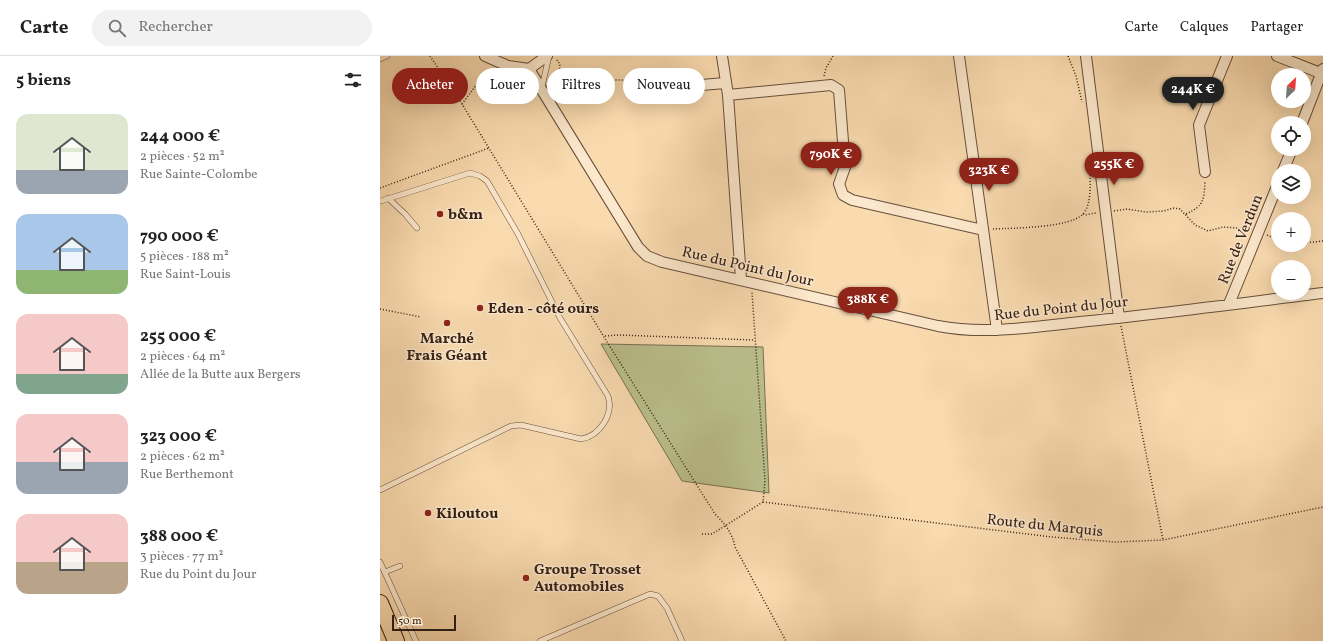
<!DOCTYPE html>
<html lang="fr">
<meta charset="utf-8">
<style>
body{margin:0;font-family:Vollkorn,serif;background:#f2f2f2;color:#222;height:100vh;display:flex;flex-direction:column;font-size:15px;white-space:nowrap}
*{box-sizing:border-box;margin:0}
p{font-size:13px;color:#767676}
.icon{flex:none;width:22px;height:22px;fill:none;stroke:currentColor;stroke-width:2;stroke-linecap:round;stroke-linejoin:round}
.map{position:relative;flex:1;overflow:hidden}
.details{display:flex;flex-direction:column;background:#fff;width:380px}
.details>*{flex:none}
.top-card{position:absolute;left:12px;top:12px;width:380px;height:36px;display:flex;gap:8px}
.needle{width:26px;rotate:25deg}
.controls{position:absolute;left:891px;top:12px;display:grid;gap:8px}
.controls a{display:grid;place-items:center;width:40px;height:40px;border-radius:50%;background:#fff;box-shadow:0 4px 16px #0002;font-size:20px}
.scale{position:absolute;left:12px;bottom:10px;width:64px;box-sizing:border-box;padding-left:4px;border:2px solid #352016;border-top:0;font-size:11px;line-height:14px;white-space:nowrap;color:#352016;-webkit-text-stroke:3px #fce8cc;paint-order:stroke}
.price{position:absolute;translate:-50% -34px;padding:0 9px;border-radius:14px;background:#8f2418;color:#fff;font-size:13px;line-height:26px;filter:drop-shadow(0 1px 2px #0008)}
.price::after{content:'';position:absolute;left:50%;top:24px;width:12px;height:9px;margin-left:-6px;background:inherit;clip-path:polygon(0 0,100% 0,50% 100%)}
.price.current{background:#222;color:#fff}
ul{padding:0;list-style:none}
li{display:flex;align-items:center;gap:12px;height:100px;padding:0 16px}
li span{display:grid;place-items:center;flex:none;width:112px;height:80px;border-radius:12px;color:#555}
li>.icon{margin-inline-start:auto}
span .icon{width:48px;height:48px;fill:#fffc;stroke-width:1}
li b{font-size:17px}
h2{display:flex;justify-content:space-between;align-items:center;height:48px;padding:0 16px;font-size:17px}
.tag{padding:0 14px;border-radius:18px;background:#fff;box-shadow:0 4px 16px #0002;font-size:14px;line-height:36px}
.tag.current{background:#8f2418;color:#fff}
header{display:flex;align-items:center;gap:24px;box-sizing:border-box;height:56px;padding:0 20px;background:#fff;border-bottom:1px solid #e0e0e0}
header strong{font-size:19px}
nav{display:flex;gap:22px;margin-inline-start:auto;font-size:14px}
.search{width:280px;height:36px;background:#f2f2f2;display:flex;align-items:center;gap:10px;box-sizing:border-box;padding:0 14px;border-radius:22px;color:#767676;font-size:15px}
main{display:flex;flex:1;min-height:0}
.map>svg:first-child{display:block}
.green{fill:#bbc18d;stroke:#787052}
.lines{fill:none;stroke-linecap:round;stroke-linejoin:round}
.lane-casing{stroke:#664f3c;stroke-width:6}
.street-casing{stroke:#664f3c;stroke-width:12}
.primary-casing{stroke:#352016;stroke-width:18}
.path{stroke:#352016;stroke-width:1.5;stroke-dasharray:1 2;stroke-linecap:butt}
.lane{stroke:#fce8cc;stroke-width:5}
.street{stroke:#fce8cc;stroke-width:10}
.primary{stroke:#fadbb0;stroke-width:16}
.poi-dot{fill:#8f2418;stroke:#fce8cc;stroke-width:1.5}
.labels{text-anchor:middle;stroke-width:3;stroke-linejoin:round;paint-order:stroke}
.poi-label{font-size:15px;font-weight:bold;fill:#352016;stroke:#fce8cc;text-anchor:start}
.street-label{font-size:15px;fill:#352016;stroke:#fce8cc}
</style>
<header>
<strong>Carte</strong>
<div class="search"><svg class="icon" aria-label="search" viewBox="0 0 24 24"><circle cx="10" cy="10" r="6"/><path d="M15 15l6 6"/></svg>Rechercher</div>
<nav><a>Carte</a><a>Calques</a><a>Partager</a></nav>
</header>
<main>
<section class="details">
<h2>5 biens<svg class="icon" aria-label="filters" viewBox="0 0 24 24"><path d="M4 7h16M4 17h16"/><circle cx="9" cy="7" r="2"/><circle cx="15" cy="17" r="2"/></svg></h2>
<ul>
<li><span style="background:linear-gradient(#dfe7d0 70%,#9aa5b1 0)"><svg class="icon" aria-label="home" viewBox="0 0 24 24"><path d="M3 11l9-7 9 7M6 9v11h12V9"/></svg></span><div><b>244 000 €</b><p>2 pièces · 52 m²</p><p>Rue Sainte-Colombe</p></div></li>
<li><span style="background:linear-gradient(#a9c7e8 70%,#8fb573 0)"><svg class="icon" aria-label="home" viewBox="0 0 24 24"><path d="M3 11l9-7 9 7M6 9v11h12V9"/></svg></span><div><b>790 000 €</b><p>5 pièces · 188 m²</p><p>Rue Saint-Louis</p></div></li>
<li><span style="background:linear-gradient(#f6c9c9 75%,#7fa58c 0)"><svg class="icon" aria-label="home" viewBox="0 0 24 24"><path d="M3 11l9-7 9 7M6 9v11h12V9"/></svg></span><div><b>255 000 €</b><p>2 pièces · 64 m²</p><p>Allée de la Butte aux Bergers</p></div></li>
<li><span style="background:linear-gradient(#f6c9c9 60%,#9aa5b1 0)"><svg class="icon" aria-label="home" viewBox="0 0 24 24"><path d="M3 11l9-7 9 7M6 9v11h12V9"/></svg></span><div><b>323 000 €</b><p>2 pièces · 62 m²</p><p>Rue Berthemont</p></div></li>
<li><span style="background:linear-gradient(#f6c9c9 60%,#b9a48a 0)"><svg class="icon" aria-label="home" viewBox="0 0 24 24"><path d="M3 11l9-7 9 7M6 9v11h12V9"/></svg></span><div><b>388 000 €</b><p>3 pièces · 77 m²</p><p>Rue du Point du Jour</p></div></li>
</ul>
</section>
<div class="map">
<svg width="943" height="585" viewBox="0 0 943 585">
<rect width="100%" height="100%" fill="#fadbb0"/>
<filter id="stains"><feTurbulence type="fractalNoise" baseFrequency=".005" numOctaves="4"/><feColorMatrix values="0 0 0 0 .2 0 0 0 0 .09 0 0 0 0 .02 0 0 0 .5 -.17"/></filter>
<radialGradient id="worn" r=".72"><stop offset=".6" stop-color="#630" stop-opacity="0"/><stop offset="1" stop-color="#630" stop-opacity=".3"/></radialGradient>
<path class="green" d="M221 288 383 291 389 437 302 425Z"/>
<g class="lines">
<g class="lane-casing">
<path id="lane" d="M0 3 7 0
M162 31 169 0
M8 142 25 158 37 172
M0 434 131 370 141 369 201 383C220 380 234 358 228 340L180 262 138 178 107 125 100 120 90 117 1 145
M0 506 36 585
M5 516 20 510
M160 585 270 538 278 540 287 552 302 585"/>
</g>
<g class="street-casing">
<path id="street" d="M105 0 128 10 149 13
M342 0 348 39 361 223
M579 0 617 274
M706 0 739 262
M897 0 943 18
M149 13 258 191 267 200 282 206 558 270C605 279 652 271 700 266 781 258 862 247 943 237
M149 13 167 0
M263 34 345 27
M348 39 451 29 459 34 465 111 459 128 463 139 472 144 603 174
M922 67 943 13
M903 115 912 93
M825 116 819 69 847 0
M849 248 898 128"/>
</g>
<g class="primary-casing">
<path id="primary" d="M0 547 16 585"/>
</g>
<path class="path" d="M50 0 82 48 224 281 335 458C345 468 352 476 355 491L406 585
M688 0 696 20 702 46
M179 19 187 20 195 17 228 28 235 24H243L249 30 255 32
M444 20 446 12 453 0
M172 32 179 19 180 8 176 3
M82 48 109 12
M0 132 109 92
M734 155 747 153 766 156 784 155 793 152 800 153 815 169 828 175 843 171 870 173
M703 158 705 159 716 157
M806 158C824 150 824 144 825 125
M613 173C633 172 690 172 703 158 712 148 710 126 710 113
M887 179 898 184
M924 187 943 185
M910 189H912
M0 253 41 261
M741 270 783 484
M225 280 239 279 374 284
M383 446 672 481 735 486 783 484 943 451
M322 478H332L383 446 385 425 372 236"/>
<use href="#lane" class="lane"/>
<use href="#street" class="street"/>
<use href="#primary" class="primary"/>
</g>
<g class="poi-dot">
<circle cx="60" cy="158" r="4"/>
<circle cx="100" cy="252" r="4"/>
<circle cx="67" cy="267" r="4"/>
<circle cx="48" cy="457" r="4"/>
<circle cx="146" cy="522" r="4"/>
</g>
<g class="labels">
<g class="poi-label">
<text x="68" y="163">b&amp;m</text>
<text x="108" y="257">Eden - côté ours</text>
<text x="67" y="287" text-anchor="middle">Marché<tspan x="67" dy="17">Frais Géant</tspan></text>
<text x="56" y="462">Kiloutou</text>
<text x="154" y="518">Groupe Trosset<tspan x="154" dy="17">Automobiles</tspan></text>
</g>
<g class="street-label">
<text transform="translate(860 183) rotate(-68)" y="5">Rue de Verdun</text>
<text transform="translate(368 210) rotate(13)" y="5">Rue du Point du Jour</text>
<text transform="translate(681 252) rotate(-6)" y="5">Rue du Point du Jour</text>
<text transform="translate(665 469) rotate(6)" y="5">Route du Marquis</text>
</g>
</g>
<rect width="100%" height="100%" filter="url(#stains)"/>
<rect width="100%" height="100%" fill="url(#worn)"/>
</svg>
<div class="controls">
<a><svg class="needle" viewBox="-14 -14 28 28"><path d="M0-13l5 13h-10z" fill="#e53935"/><path d="M0 13l5-13h-10z" fill="#767676"/></svg></a>
<a><svg class="icon" aria-label="locate" viewBox="0 0 24 24"><circle cx="12" cy="12" r="6"/><path d="M12 2v4M12 18v4M2 12h4M18 12h4"/></svg></a>
<a><svg class="icon" aria-label="layers" viewBox="0 0 24 24"><path d="M12 4l9 5-9 5-9-5zM3 14l9 5 9-5"/></svg></a>
<a>+</a>
<a>−</a>
</div>
<div class="scale">50 m</div>
<b class="price current" style="left:813px;top:55px">244K €</b>
<b class="price" style="left:451px;top:120px">790K €</b>
<b class="price" style="left:734px;top:130px">255K €</b>
<b class="price" style="left:609px;top:136px">323K €</b>
<b class="price" style="left:488px;top:265px">388K €</b>
<div class="top-card">
<a class="tag current">Acheter</a>
<a class="tag">Louer</a>
<a class="tag">Filtres</a>
<a class="tag">Nouveau</a>
</div>
</div>
</main>
